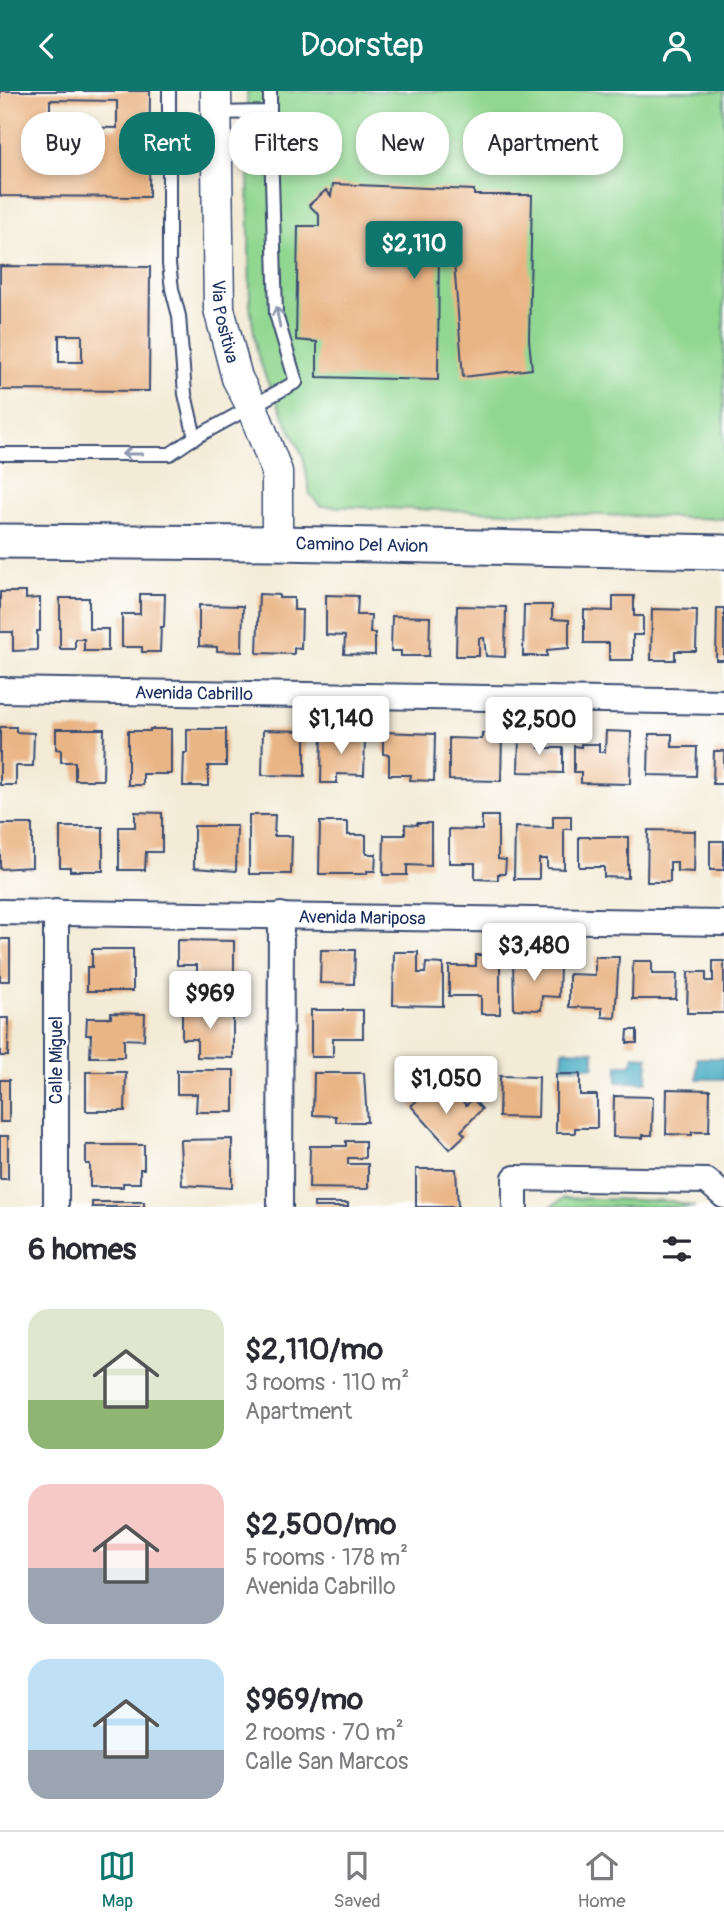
<!DOCTYPE html>
<meta charset="utf-8">
<style>
body{margin:0;font-family:Pangolin,sans-serif;background:#f7f7f7;color:#2b2b33;height:100vh;display:flex;flex-direction:column;font-size:26px;white-space:nowrap}
*{box-sizing:border-box;margin:0}
p{font-size:23px;color:#7c7c81}
.icon{flex:none;width:38px;height:38px;fill:none;stroke:currentColor;stroke-width:2;stroke-linecap:round;stroke-linejoin:round}
.map{position:relative;height:1116px;overflow:hidden}
.panel{display:flex;flex-direction:column;background:#fff;flex:1}
.panel>*{flex:none}
.guide{position:absolute;left:21px;top:21px;width:682px;height:63px;display:flex;gap:14px}
.price{position:absolute;translate:-50% -60px;padding:0 16px;border-radius:7px;background:#fff;color:#222;font-size:23px;line-height:46px;filter:drop-shadow(0 2px 4px #0008)}
.price::after{content:'';position:absolute;left:50%;top:42px;width:21px;height:16px;margin-left:-10px;background:inherit;clip-path:polygon(0 0,100% 0,50% 100%)}
.price.on{background:#0f766e;color:#fff}
ul{padding:0;list-style:none}
li{display:flex;align-items:center;gap:21px;height:175px;padding:0 28px}
li span{display:grid;place-items:center;flex:none;width:196px;height:140px;border-radius:21px;color:#555}
li>.icon{margin-inline-start:auto}
span .icon{width:84px;height:84px;fill:#fffc;stroke-width:1}
li b{font-size:30px}
h2{display:flex;justify-content:space-between;align-items:center;height:84px;padding:0 28px;font-size:30px}
.chip{padding:0 24px;border-radius:28px;background:#fff;box-shadow:0 4px 10px #0003;font-size:24px;line-height:63px}
.chip.on{background:#0f766e;color:#fff}
header{display:flex;justify-content:space-between;align-items:center;height:91px;padding:0 28px;background:#0f766e;color:#fff;font-size:32px;font-weight:600}
.dock{display:flex;justify-content:space-around;align-items:center;height:98px;border-top:2px solid #e1e1e2;background:#fff;font-size:19px;color:#7c7c81}
.dock a{display:grid;justify-items:center;gap:4px}
.dock .on{color:#0f766e}
.map>svg:first-child{display:block}
.green{fill:#91d791;stroke:#568378;stroke-width:2}
.water{fill:#40a8c0;stroke:#2e6c8f;stroke-width:2}
.building{fill:#eab585;fill-rule:evenodd}
.lines{fill:none;stroke-linecap:round;stroke-linejoin:round}
.service-casing{stroke:#3b4b70;stroke-width:16}
.minor-casing{stroke:#3b4b70;stroke-width:28}
.tertiary-casing{stroke:#3b4b70;stroke-width:33}
.secondary-casing{stroke:#3b4b70;stroke-width:37}
.service{stroke:#fff;stroke-width:12}
.minor{stroke:#fff;stroke-width:24}
.tertiary{stroke:#fff;stroke-width:30}
.secondary{stroke:#fff;stroke-width:33}
.oneway{stroke:#8d97ae}
.labels{text-anchor:middle;stroke-width:5;stroke-linejoin:round;paint-order:stroke}
.street-label{font-size:18px;fill:#1b2f5e;stroke:#fff}
</style>
<header><svg class="icon" aria-label="back" viewBox="0 0 24 24"><path d="M15 5l-7 7 7 7"/></svg>Doorstep<svg class="icon" aria-label="person" viewBox="0 0 24 24"><circle cx="12" cy="8" r="4"/><path d="M4 21q1-7 8-7t8 7"/></svg></header>
<div class="map">
<svg width="724" height="1116" viewBox="0 0 724 1116">
<rect width="100%" height="100%" fill="#fff"/>
<filter id="ink" filterUnits="userSpaceOnUse"><feTurbulence type="fractalNoise" baseFrequency=".0143" numOctaves="2"/><feDisplacementMap in="SourceGraphic" scale="14" xChannelSelector="R" yChannelSelector="G"/><feConvolveMatrix kernelMatrix="1 2 1 2 8 2 1 2 1" color-interpolation-filters="sRGB"/></filter>
<filter id="wash" filterUnits="userSpaceOnUse"><feTurbulence type="fractalNoise" baseFrequency=".00686" numOctaves="4" result="noise"/><feDisplacementMap in="SourceGraphic" scale="28" xChannelSelector="R" yChannelSelector="G"/><feGaussianBlur stdDeviation="1.57" result="paint"/><feColorMatrix in="noise" values="0 0 0 0 0 0 0 0 0 0 0 0 0 0 0 0 0 1.4 0 .05"/><feComposite in="paint" operator="in"/></filter>
<g filter="url(#wash)">
<rect width="100%" height="100%" fill="#f3ebd6"/>
<path class="green" d="M247 0H724V428L320 415 310 403 303 365 268 292 257 262 250 215Z
M564 1107 671 1110 695 1116H550Z"/>
<path class="water" d="M563 959 594 960V976H562Z
M634 965 648 966 647 991H617L618 974H631Z
M697 967H724V988H697Z"/>
<g id="blocks">
<path class="building" d="M0 0H150L149 106 0 105ZM50 9 117 10V37L50 36Z
M333 93 474 99V104H532L529 249 532 278 463 286 452 146H439L438 289 317 286V251L296 249 298 135H319V124L309 114 326 99 331 105Z
M0 175 150 176 149 300 0 299ZM59 244H82V271H59Z
M0 501H26V508L40 507V540H37V559L13 560V541H0Z
M140 503H165L164 536H161L160 561H142V556H122V523H140Z
M259 503 279 504V507H294V519H302L301 558 294 557V563L257 562Z
M326 504 358 505 357 524H371L370 542H375V564L344 563 345 545 326 544Z
M613 505H634V525H643V544H633V569H609V552H584V519L613 520Z
M60 507H89V538H108V560H84V548H75V558H60Z
M199 514 243 515 242 561 217 560V556L199 555Z
M524 514H552V528L569 529V557L547 559V565H523Z
M457 515 506 516 505 566 486 565 484 547H479V565H456Z
M717 517H724V569H716Z
M652 518 697 519 696 560H675V569H651Z
M392 525 430 526 429 565H401V560H391Z
M0 636H16V641L34 642 33 675H16V694H0Z
M56 638H104L103 689H75V671H61V659L56 658Z
M150 638H171V683H143V694H128V640H150Z
M187 638H226V675H208V695H183L184 662H187Z
M263 639 305 640V685L262 684Z
M322 639 341 640V645H365L364 684 337 683V692H321Z
M606 640 631 641 630 693 581 692V681H574V655L581 656V653H599V661H605Z
M383 641 435 643 434 690 410 689 411 684H389V664L383 663Z
M482 642 502 643 501 690 449 689V647L482 648Z
M649 643H672V656H697L696 685 648 684Z
M519 644 539 645V657H563V682L518 681Z
M714 660H724V693H713Z
M135 721 162 722V761H146L145 779H119V736H135Z
M249 724H275L274 745H292L291 783H249Z
M482 725H498V768L506 769 505 783H498V789L475 788V772H449V738L482 739Z
M553 725H571V738H564V778L547 777V768H539V788H514L515 736 553 737Z
M320 731H348V744H366V763H376L375 780H367V783H319Z
M417 732H431V775L407 774V784H383L384 744H405V733L417 734Z
M0 733H32V776L0 778Z
M194 735H237L236 780 194 777Z
M60 736H103V780H70V776H60Z
M648 739 695 740 694 781 677 780V771H670V791H647Z
M579 746H628V787L604 786V776H579Z
M710 750H724V779H710Z
M0 848H10V890H0Z
M177 849 234 850V892H197V874H177Z
M92 858H133V900H87V876H92Z
M321 859H355L354 893 320 892Z
M394 861H418V882H425L426 872 443 873V915L393 914Z
M476 864H500V923H481V905H449V875H476Z
M595 866H619L615 927 602 926V917L569 916V883L595 884Z
M513 867 539 868V875L560 876 559 906 542 905 541 919 514 918Z
M633 870H652V883H677L676 908H632Z
M713 870H724V922H687L688 881H706V890H713Z
M182 917H233V967L197 966V948H182Z
M311 919H363V947H333V966H311Z
M111 922 145 923 144 949 124 948V966H90L91 944H86L87 927H111Z
M0 927H9L8 965H0Z
M628 939H637V952H627Z
M177 979H234V1021H196L197 1003H177Z
M86 981H126L125 1020H86Z
M314 982H364L367 1031H336V1025L313 1024Z
M556 983H580V1004H597V1037H575V1042H556Z
M500 985 539 986 538 1027 499 1026Z
M0 989H9V1031H0Z
M429 998 443 1014 455 1002 466 1014 473 1008 482 1018 461 1040 465 1044 450 1058 411 1015Z
M667 998 710 999 709 1041H692V1044L666 1043Z
M614 1005 653 1006 652 1044H643V1047L613 1046Z
M0 1045H8V1088H0Z
M232 1048V1097L182 1094 180 1049Z
M346 1050H365V1067H348V1073H368V1098L309 1097 310 1055H346Z
M86 1054H144V1078H140V1092H123V1096H90V1073H86Z
M416 1078H456L458 1116H416Z
M92 1111H144V1116H92Z
M314 1112H348V1116H314Z"/>
</g>
</g>
<g filter="url(#ink)">
<use href="#blocks" fill-opacity="0" stroke="#3b4b70" stroke-width="2"/>
<g class="lines">
<g class="service-casing">
<path id="service" d="M169 0V173L172 198 179 225 185 303 195 347
M216 22 270 21V0
M0 363H170L189 350 296 291 276 223 270 21"/>
</g>
<g class="minor-casing">
<g id="minor">
<path id="s1" d="M0 599 724 611"/>
<path id="s2" d="M0 821 724 832"/>
<path d="M56 821V1116"/>
<path d="M280 1116 281 824"/>
<path d="M515 1116V1087L707 1090 724 1105"/>
</g>
</g>
<g class="tertiary-casing">
<g id="tertiary">
<path id="s3" d="M216 0 219 218 237 287 252 316 277 381V452"/>
</g>
</g>
<g class="secondary-casing">
<g id="secondary">
<path id="s4" d="M0 450 277 452 724 461"/>
</g>
</g>
<use href="#service" class="service"/>
<use href="#minor" class="minor"/>
<use href="#tertiary" class="tertiary"/>
<use href="#secondary" class="secondary"/>
</g>
<defs><path id="oneway-shaft" d="M-6 0H5M1.5-3L5.5 0L1.5 3" fill="none" stroke-width="1.6" stroke-linecap="round" stroke-linejoin="round" transform="scale(1.75)"/></defs>
<g class="oneway">
<use href="#oneway-shaft" transform="translate(278 226) rotate(-101)"/>
<use href="#oneway-shaft" transform="translate(132 363) rotate(-180)"/>
</g>
</g>
<g class="labels">
<g class="street-label">
<text dy="6" stroke="none"><textPath href="#s3" startOffset="231">Via Positiva</textPath></text>
<text dy="6" stroke="none"><textPath href="#s4" startOffset="362">Camino Del Avion</textPath></text>
<text dy="6" stroke="none"><textPath href="#s1" startOffset="194">Avenida Cabrillo</textPath></text>
<text dy="6" stroke="none"><textPath href="#s2" startOffset="362">Avenida Mariposa</textPath></text>
<text transform="translate(56 969) rotate(-90)" y="6">Calle Miguel</text>
</g>
</g>
</svg>
<b class="price on" style="left:414px;top:190px">$2,110</b>
<b class="price" style="left:341px;top:665px">$1,140</b>
<b class="price" style="left:539px;top:666px">$2,500</b>
<b class="price" style="left:534px;top:892px">$3,480</b>
<b class="price" style="left:210px;top:940px">$969</b>
<b class="price" style="left:446px;top:1025px">$1,050</b>
<div class="guide">
<a class="chip">Buy</a>
<a class="chip on">Rent</a>
<a class="chip">Filters</a>
<a class="chip">New</a>
<a class="chip">Apartment</a>
</div>
</div>
<section class="panel">
<h2>6 homes<svg class="icon" aria-label="filters" viewBox="0 0 24 24"><path d="M4 7h16M4 17h16"/><circle cx="9" cy="7" r="2"/><circle cx="15" cy="17" r="2"/></svg></h2>
<ul>
<li><span style="background:linear-gradient(#dfe7d0 65%,#8fb573 0)"><svg class="icon" aria-label="home" viewBox="0 0 24 24"><path d="M3 11l9-7 9 7M6 9v11h12V9"/></svg></span><div><b>$2,110/mo</b><p>3 rooms · 110 m²</p><p>Apartment</p></div></li>
<li><span style="background:linear-gradient(#f6c9c9 60%,#9aa5b1 0)"><svg class="icon" aria-label="home" viewBox="0 0 24 24"><path d="M3 11l9-7 9 7M6 9v11h12V9"/></svg></span><div><b>$2,500/mo</b><p>5 rooms · 178 m²</p><p>Avenida Cabrillo</p></div></li>
<li><span style="background:linear-gradient(#bfe0f5 65%,#9aa5b1 0)"><svg class="icon" aria-label="home" viewBox="0 0 24 24"><path d="M3 11l9-7 9 7M6 9v11h12V9"/></svg></span><div><b>$969/mo</b><p>2 rooms · 70 m²</p><p>Calle San Marcos</p></div></li>
</ul>
</section>
<nav class="dock">
<a class="on"><svg class="icon" aria-label="map" viewBox="0 0 24 24"><path d="M3 6l6-2 6 2 6-2v14l-6 2-6-2-6 2zM9 4v14M15 6v14"/></svg>Map</a>
<a><svg class="icon" aria-label="saved" viewBox="0 0 24 24"><path d="M7 4h10v16l-5-4-5 4z"/></svg>Saved</a>
<a><svg class="icon" aria-label="home" viewBox="0 0 24 24"><path d="M3 11l9-7 9 7M6 9v11h12V9"/></svg>Home</a>
</nav>
